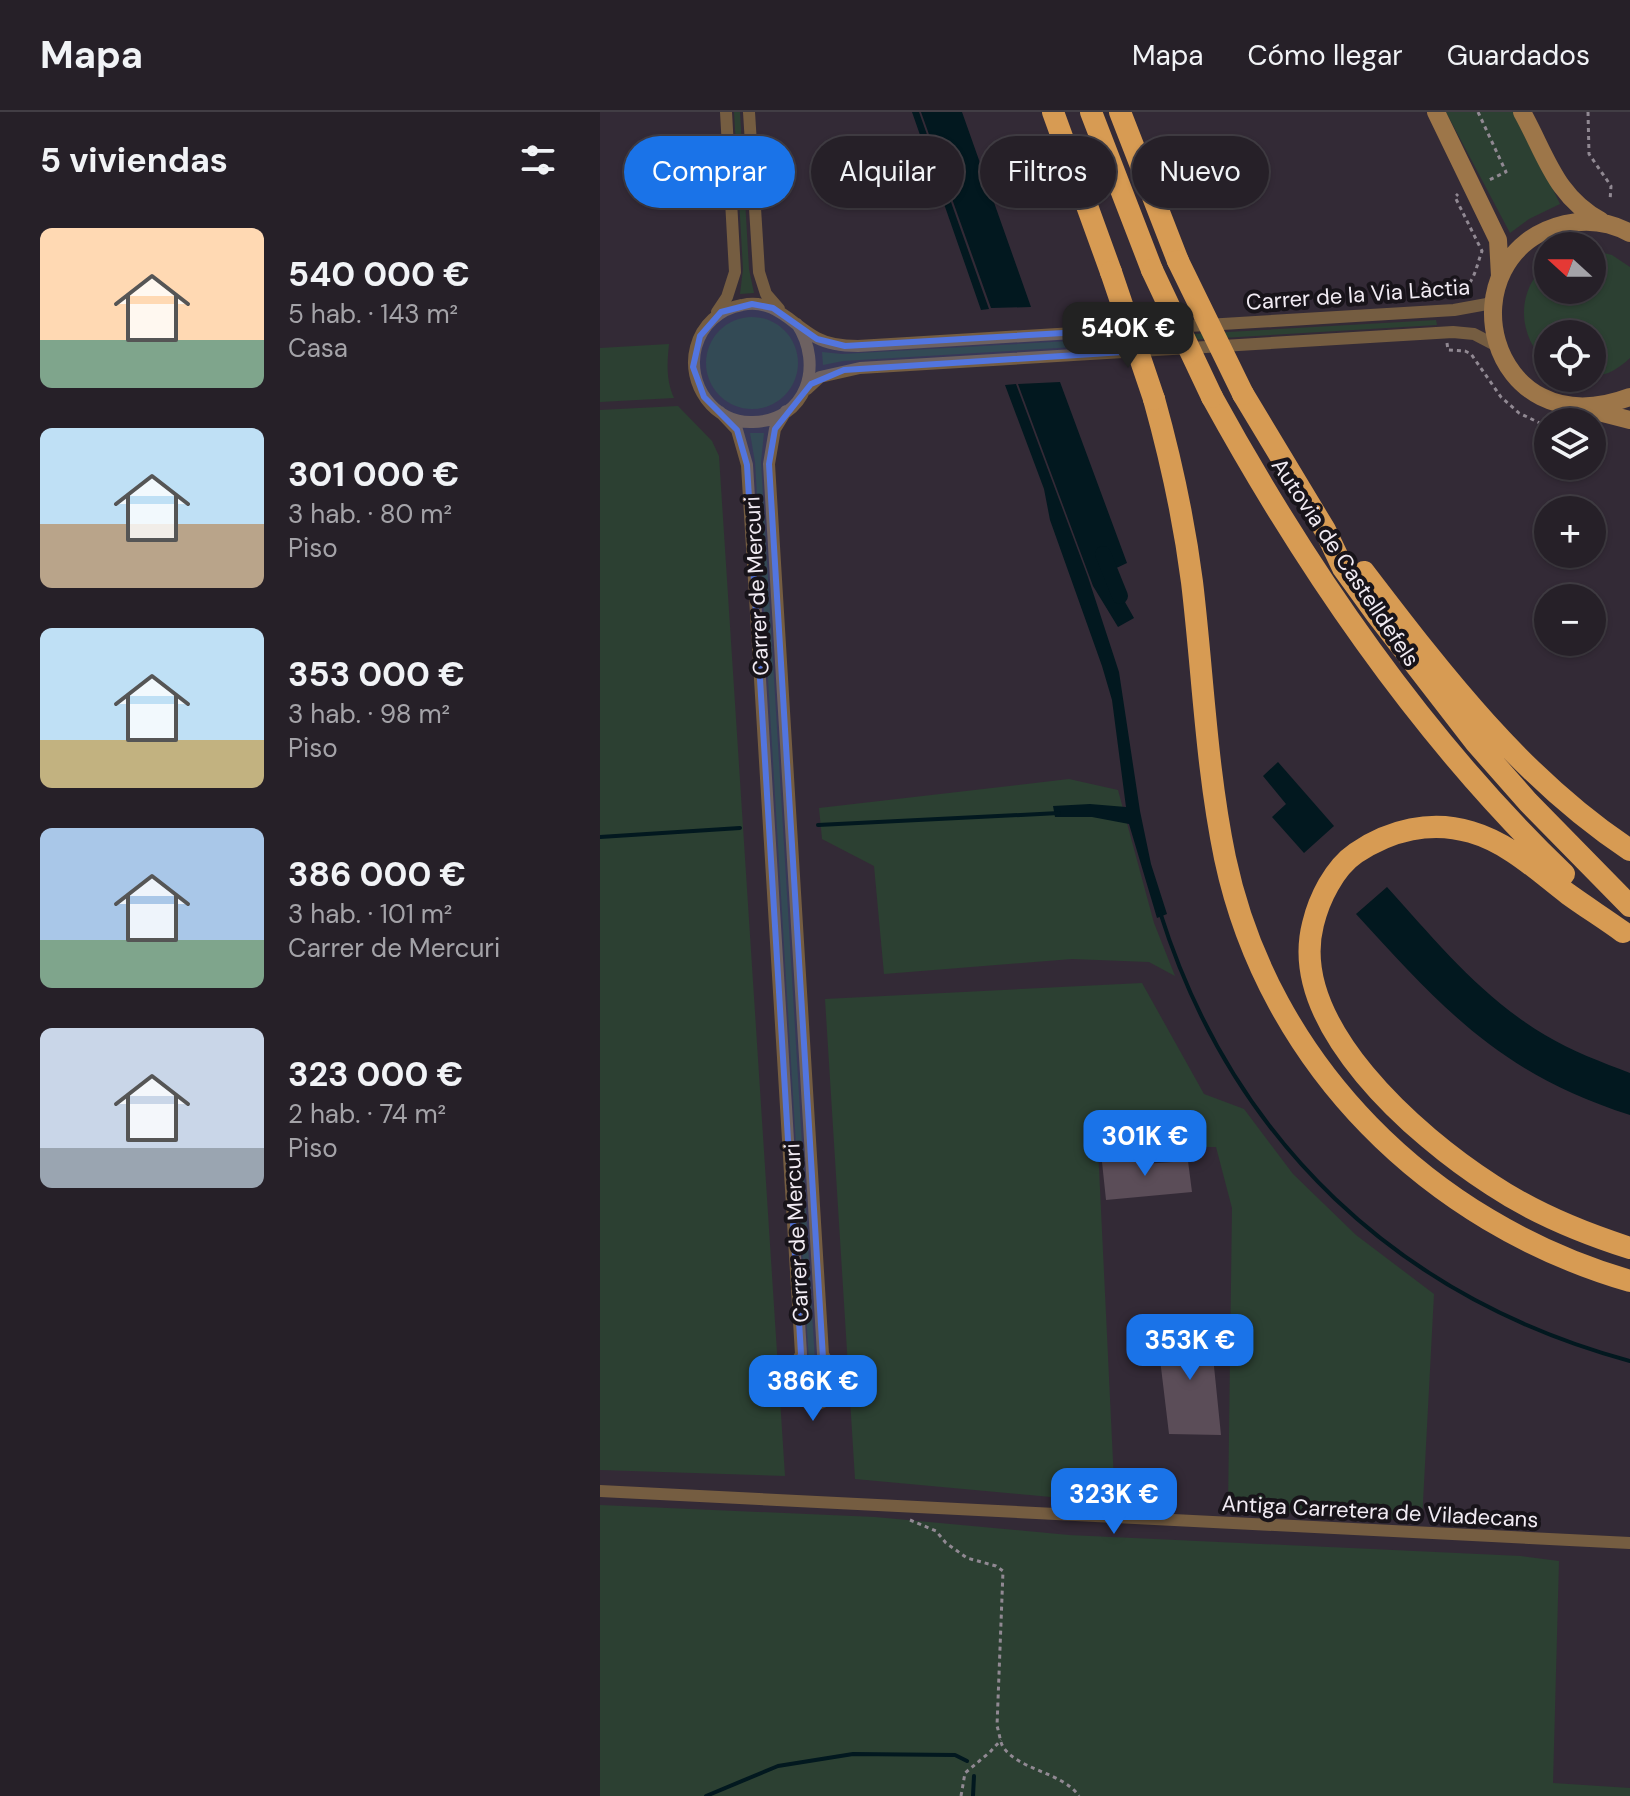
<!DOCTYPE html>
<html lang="es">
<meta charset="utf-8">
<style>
body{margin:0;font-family:"DM Sans",sans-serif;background:#322d34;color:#f1f3f6;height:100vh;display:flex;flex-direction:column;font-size:30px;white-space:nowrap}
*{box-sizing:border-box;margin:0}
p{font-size:26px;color:#a4a3a8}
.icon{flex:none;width:44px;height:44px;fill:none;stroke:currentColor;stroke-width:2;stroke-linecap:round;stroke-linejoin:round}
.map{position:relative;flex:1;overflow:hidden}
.panel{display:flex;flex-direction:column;background:#262028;width:600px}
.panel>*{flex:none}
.banner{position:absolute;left:24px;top:24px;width:760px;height:72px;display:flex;gap:16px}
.needle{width:52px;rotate:291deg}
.controls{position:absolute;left:934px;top:120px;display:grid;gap:16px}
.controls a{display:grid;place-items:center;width:72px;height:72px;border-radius:50%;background:#262028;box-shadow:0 2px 6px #0004,0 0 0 2px #423e45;font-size:40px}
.price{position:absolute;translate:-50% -68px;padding:0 18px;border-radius:16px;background:#1a73e8;color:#fff;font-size:26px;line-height:52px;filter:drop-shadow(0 2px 4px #0008)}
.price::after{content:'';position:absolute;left:50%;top:48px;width:24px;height:18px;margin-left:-12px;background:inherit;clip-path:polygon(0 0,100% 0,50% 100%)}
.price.selected{background:#222;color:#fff}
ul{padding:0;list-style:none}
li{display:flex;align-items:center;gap:24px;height:200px;padding:0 40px}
li span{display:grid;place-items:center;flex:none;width:224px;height:160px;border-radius:12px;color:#555}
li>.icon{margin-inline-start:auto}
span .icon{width:96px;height:96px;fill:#fffc;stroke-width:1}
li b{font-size:34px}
h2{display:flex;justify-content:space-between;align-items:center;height:96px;padding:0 40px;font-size:34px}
.pill{padding:0 28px;border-radius:36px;background:#262028;box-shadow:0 2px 6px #0004,0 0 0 2px #423e45;font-size:28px;line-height:72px}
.pill.selected{background:#1a73e8;color:#fff}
header{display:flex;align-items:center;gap:48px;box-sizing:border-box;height:112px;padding:0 40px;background:#262028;border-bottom:2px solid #423e45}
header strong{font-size:38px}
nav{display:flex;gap:44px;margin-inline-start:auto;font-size:28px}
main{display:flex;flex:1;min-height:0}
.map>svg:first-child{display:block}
.green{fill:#2c4032}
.water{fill:#02181f}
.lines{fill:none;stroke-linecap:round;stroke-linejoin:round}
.stream{stroke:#02181f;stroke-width:4}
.canal{stroke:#02181f;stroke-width:16}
.building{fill:#5b4d58}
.path{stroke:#918993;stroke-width:3;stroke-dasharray:4 4;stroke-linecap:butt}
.street{stroke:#755d41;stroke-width:12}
.secondary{stroke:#9d7649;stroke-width:18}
.highway{stroke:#d79b53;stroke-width:22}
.highway-bridge{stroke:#d79b53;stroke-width:22}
.marked{fill:#5275df;fill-opacity:0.2;stroke:#5275df;stroke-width:6;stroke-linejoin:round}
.labels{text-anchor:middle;stroke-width:8;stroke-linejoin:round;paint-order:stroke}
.street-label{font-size:22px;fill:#f1ebf3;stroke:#18141a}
</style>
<header>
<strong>Mapa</strong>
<nav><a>Mapa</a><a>Cómo llegar</a><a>Guardados</a></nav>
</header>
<main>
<section class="panel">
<h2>5 viviendas<svg class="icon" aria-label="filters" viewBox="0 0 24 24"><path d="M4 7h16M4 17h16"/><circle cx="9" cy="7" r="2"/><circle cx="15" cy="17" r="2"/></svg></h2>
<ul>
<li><span style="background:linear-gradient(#ffd9b3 70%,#7fa58c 0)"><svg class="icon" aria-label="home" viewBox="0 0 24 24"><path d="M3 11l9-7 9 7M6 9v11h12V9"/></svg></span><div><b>540 000 €</b><p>5 hab. · 143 m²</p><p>Casa</p></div></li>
<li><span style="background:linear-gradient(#bfe0f5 60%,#b9a48a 0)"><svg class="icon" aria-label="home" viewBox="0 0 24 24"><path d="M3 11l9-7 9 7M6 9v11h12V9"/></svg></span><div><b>301 000 €</b><p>3 hab. · 80 m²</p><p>Piso</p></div></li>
<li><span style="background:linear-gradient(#bfe0f5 70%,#c2b280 0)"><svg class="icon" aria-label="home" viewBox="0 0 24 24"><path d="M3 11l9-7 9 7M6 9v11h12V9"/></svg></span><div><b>353 000 €</b><p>3 hab. · 98 m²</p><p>Piso</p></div></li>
<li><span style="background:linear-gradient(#a9c7e8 70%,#7fa58c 0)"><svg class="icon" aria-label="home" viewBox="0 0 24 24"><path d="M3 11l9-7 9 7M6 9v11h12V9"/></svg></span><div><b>386 000 €</b><p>3 hab. · 101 m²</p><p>Carrer de Mercuri</p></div></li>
<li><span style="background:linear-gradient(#c9d6e8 75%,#9aa5b1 0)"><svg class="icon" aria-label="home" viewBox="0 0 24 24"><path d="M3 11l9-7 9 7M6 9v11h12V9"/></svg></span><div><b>323 000 €</b><p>2 hab. · 74 m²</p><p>Piso</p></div></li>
</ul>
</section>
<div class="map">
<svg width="1030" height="1684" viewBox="0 0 1030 1684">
<rect width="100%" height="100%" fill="#332a36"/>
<path class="green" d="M134 0H140L149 157 154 181 140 182 143 157Z
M846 0H916L960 92 929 107 910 121Z
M992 138 1012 143 1030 155V246C1019 256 1008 264 992 264V222H948V252C917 225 915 178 948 151V178H992Z
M106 251a46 46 0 1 1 92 0a46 46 0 1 1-92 0Z
M836 208 837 213 243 249 223 253 222 240 242 242Z
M69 232C67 252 66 268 74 286L0 290V236Z
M78 294 112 329 119 344 185 1364 0 1358V298Z
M150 321H164L161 350 216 1266 210 1267 155 350Z
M469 667 518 678 554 811 575 864 549 850 472 847 284 862 274 754 222 727 219 696Z
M542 871 604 982 644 997 693 1062 756 1123 834 1182 822 1409 628 1397 632 1096 616 1035H498L515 1391 255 1367 225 887Z
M0 1393 275 1405 469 1423 921 1444 959 1449 953 1671 1030 1676V1684H0Z"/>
<path class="water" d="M312 0H319L389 197 381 198Z
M321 0H362L431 195 391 196Z
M460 270 527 451 508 460 534 506 518 515 493 474 418 272Z
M416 272 488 465 519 560 540 699 551 752 567 802 557 806 529 712 492 705H455L453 694 490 692 526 695 512 588 502 554 450 408 444 377 405 273Z
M678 650 734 714 704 741 672 705 686 692 663 664Z
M787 775C836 829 881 885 945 923 972 939 1001 950 1030 961V1003C901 962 844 898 756 802Z"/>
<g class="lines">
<path class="stream" d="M218 713 459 701
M0 725 140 716
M560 800C632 1029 798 1186 1030 1249
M106 1684 178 1654 253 1642 355 1643 367 1649
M373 1684 374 1664"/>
<path class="canal" d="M503 442 520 484"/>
</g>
<path class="building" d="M542 1044 543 1052 588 1049 592 1080 506 1088 502 1050Z
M610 1215 621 1323 569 1322 557 1222Z"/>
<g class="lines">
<path class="path" d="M878 0 906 60 887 69
M988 0 989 42 1011 74 1010 89
M843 184V182C874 180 873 164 882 139L855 85 858 82
M847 231 848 238 865 239 871 242 901 285 919 301 948 315
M992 320 1002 319
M310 1408 336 1419 346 1431 367 1446 396 1454 403 1459 397 1614C399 1620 400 1628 402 1633 416 1658 463 1660 479 1684
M361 1684 365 1661 390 1640 401 1628"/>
<path class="street" d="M149 0 159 160 166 182 179 197
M117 200 127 185 135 160 126 0
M197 212C224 253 207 309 153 310 114 312 86 272 96 235 102 213 119 197 142 193 175 186 191 212 217 226 230 233 244 234 258 234L854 198 887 192 894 186
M207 277 220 265 260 256 853 220 874 222 897 234
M120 300 137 318 147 353 201 1242 190 1264V1276L194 1284 212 1293C228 1292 242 1276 234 1259 231 1252 226 1249 223 1242L169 352 175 317 186 299
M0 1379 1030 1431"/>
<path class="secondary" d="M836 0 898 128 900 164
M922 0C946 43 955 84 1001 109
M1030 121C1010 110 988 107 965 112 842 141 885 339 1030 285
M991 298 1030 308"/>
<path class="highway" d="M453 0 511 160
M491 0 552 158
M520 0 578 149
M643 282 725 418 743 456 777 503 876 631 928 690 1030 794
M612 285C707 458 821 625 964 762
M554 287C571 348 584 408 592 470 603 562 606 654 625 746 669 953 830 1111 1030 1169
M764 460C842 562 922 667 1030 738
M1023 820C1005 807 986 795 968 782 938 759 909 731 871 720 831 708 790 718 756 741 734 756 719 787 713 812 687 913 817 1025 892 1073 934 1101 983 1121 1030 1136"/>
<path class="highway-bridge" d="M578 149 643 282
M552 158 612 285
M511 160 554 287"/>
</g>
<path class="marked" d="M152 192 173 196 217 227 245 234 531 217 539 239 244 258 211 272 175 317 169 352 223 1246 237 1270 225 1290 212 1293 194 1284 190 1270 201 1242 147 353 137 318 104 285 93 255 100 224 121 200Z"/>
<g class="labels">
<g class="street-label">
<text transform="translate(758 182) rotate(-4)" y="8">Carrer de la Via Làctia</text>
<text transform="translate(746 450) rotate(56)" y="8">Autovia de Castelldefels</text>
<text transform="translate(156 474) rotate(-93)" y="8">Carrer de Mercuri</text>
<text transform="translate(196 1121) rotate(-93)" y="8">Carrer de Mercuri</text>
<text transform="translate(780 1399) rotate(3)" y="8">Antiga Carretera de Viladecans</text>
</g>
</g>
</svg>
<div class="controls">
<a><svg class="needle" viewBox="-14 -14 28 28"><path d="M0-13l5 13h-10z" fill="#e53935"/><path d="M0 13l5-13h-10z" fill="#a4a3a8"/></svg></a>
<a><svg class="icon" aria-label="locate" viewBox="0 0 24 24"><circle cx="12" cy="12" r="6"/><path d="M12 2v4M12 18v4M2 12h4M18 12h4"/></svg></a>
<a><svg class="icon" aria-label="layers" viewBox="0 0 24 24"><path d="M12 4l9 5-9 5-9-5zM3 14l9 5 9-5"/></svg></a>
<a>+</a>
<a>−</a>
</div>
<b class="price selected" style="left:528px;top:258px">540K €</b>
<b class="price" style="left:545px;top:1066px">301K €</b>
<b class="price" style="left:590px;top:1270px">353K €</b>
<b class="price" style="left:213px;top:1311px">386K €</b>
<b class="price" style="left:514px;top:1424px">323K €</b>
<div class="banner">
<a class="pill selected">Comprar</a>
<a class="pill">Alquilar</a>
<a class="pill">Filtros</a>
<a class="pill">Nuevo</a>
</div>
</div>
</main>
